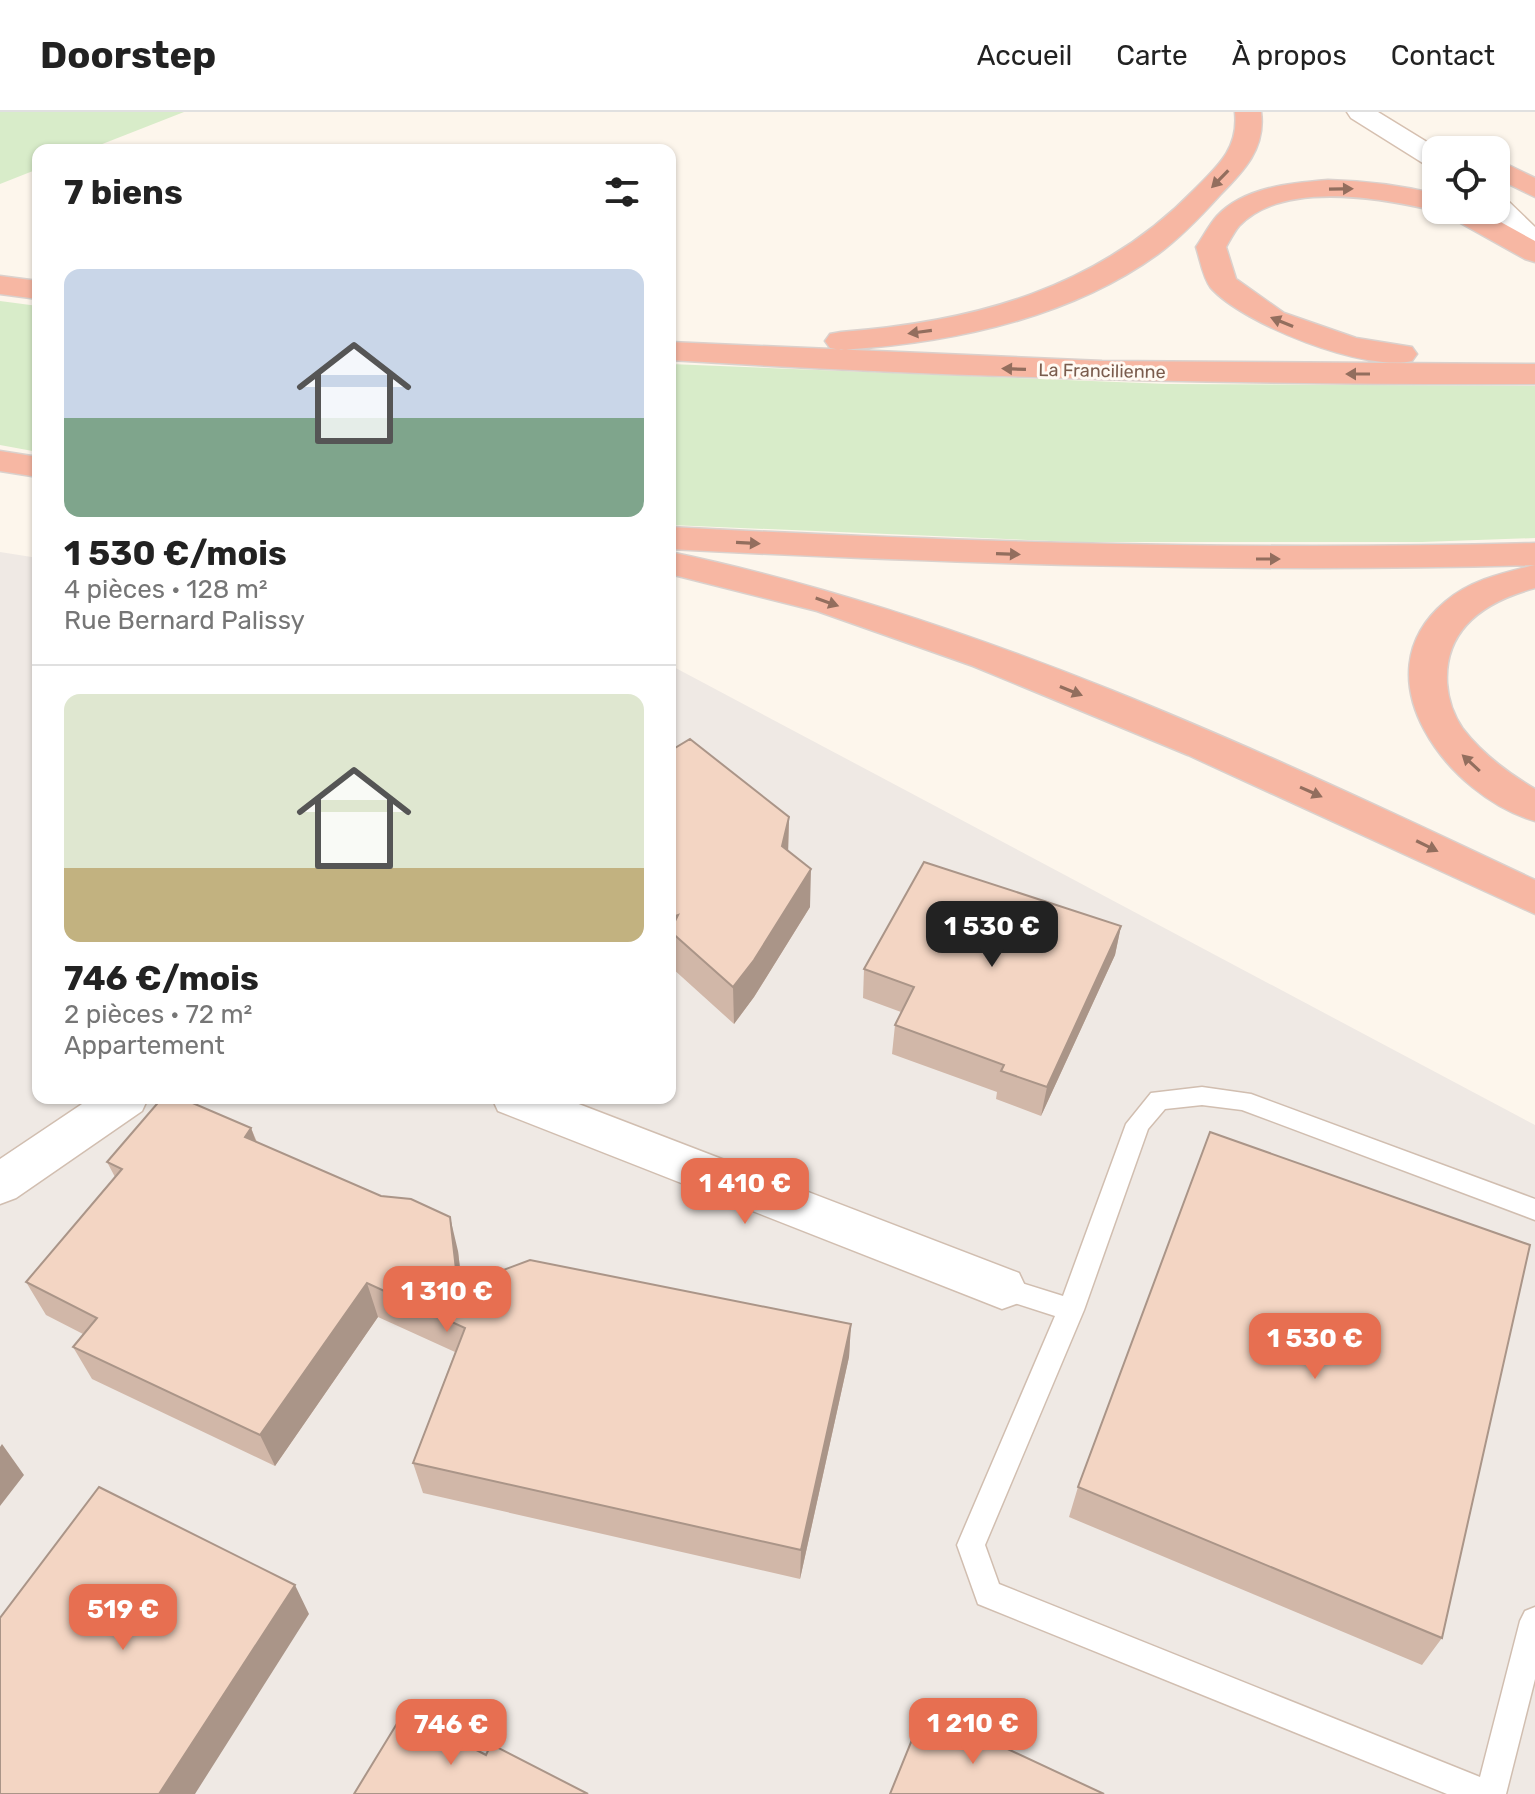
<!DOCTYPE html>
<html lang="fr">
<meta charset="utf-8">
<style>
body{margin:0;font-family:Rubik,sans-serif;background:#f2f2f2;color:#222;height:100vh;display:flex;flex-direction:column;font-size:30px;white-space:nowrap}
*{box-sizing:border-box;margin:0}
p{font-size:26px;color:#767676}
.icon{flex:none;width:44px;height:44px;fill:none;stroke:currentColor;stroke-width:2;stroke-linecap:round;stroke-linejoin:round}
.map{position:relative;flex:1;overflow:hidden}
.drawer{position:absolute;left:32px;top:32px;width:644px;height:960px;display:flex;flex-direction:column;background:#fff;border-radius:16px;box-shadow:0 2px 6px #0004}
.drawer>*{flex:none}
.fabs{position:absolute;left:1422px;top:24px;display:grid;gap:16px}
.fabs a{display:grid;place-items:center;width:88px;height:88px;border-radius:16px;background:#fff;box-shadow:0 2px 6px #0004;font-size:40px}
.price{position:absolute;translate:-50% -68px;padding:0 18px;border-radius:16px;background:#e76f51;color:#fff;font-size:26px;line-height:52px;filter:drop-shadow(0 2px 4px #0008)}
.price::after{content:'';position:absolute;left:50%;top:48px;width:24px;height:18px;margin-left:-12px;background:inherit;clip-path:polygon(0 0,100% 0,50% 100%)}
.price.on{background:#222;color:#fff}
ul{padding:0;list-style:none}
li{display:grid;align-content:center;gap:16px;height:424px;padding:0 32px}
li+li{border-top:2px solid #e0e0e0}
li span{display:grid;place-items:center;height:248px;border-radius:16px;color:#555}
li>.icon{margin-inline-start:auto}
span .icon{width:144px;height:144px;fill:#fffc;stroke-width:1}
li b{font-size:34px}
h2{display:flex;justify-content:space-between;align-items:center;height:96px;padding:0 32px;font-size:34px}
header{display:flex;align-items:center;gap:48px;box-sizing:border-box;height:112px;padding:0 40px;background:#fff;border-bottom:2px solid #e0e0e0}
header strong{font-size:38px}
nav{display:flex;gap:44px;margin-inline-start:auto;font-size:28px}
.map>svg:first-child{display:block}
.industrial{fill:#efe9e4}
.green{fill:#d8ecc9}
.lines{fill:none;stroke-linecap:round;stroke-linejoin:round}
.lane-casing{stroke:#d1beb0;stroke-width:3}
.street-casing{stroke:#d1beb0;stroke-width:3}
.secondary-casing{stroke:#d6c0b0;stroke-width:3}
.highway-casing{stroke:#dad1cd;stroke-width:3}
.lane{fill:#fff;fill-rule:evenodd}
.street{fill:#fff;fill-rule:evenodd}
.secondary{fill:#fff;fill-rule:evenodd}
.highway{fill:#f7b7a3;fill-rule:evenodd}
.wall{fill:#d1b7a8}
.shaded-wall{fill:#aa9588}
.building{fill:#f3d5c3;stroke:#aa9588;stroke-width:2}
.oneway{fill:#936e5e}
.labels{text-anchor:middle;stroke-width:6;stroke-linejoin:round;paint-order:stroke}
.far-street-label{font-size:18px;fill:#7a5c4d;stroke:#fffaf3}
</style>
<header>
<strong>Doorstep</strong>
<nav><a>Accueil</a><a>Carte</a><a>À propos</a><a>Contact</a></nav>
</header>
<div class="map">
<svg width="1535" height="1682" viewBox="0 0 1535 1682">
<rect width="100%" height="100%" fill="#fdf6ec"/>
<path class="industrial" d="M0 440 38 446V986H670V553L1535 1013V1682H0Z"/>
<path class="green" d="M0 0H184L87 38H38V57L0 72Z
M0 189 38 194V340L0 333Z
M670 252 1167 272 1535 274V426L1422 430H1075L670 413Z"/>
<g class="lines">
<g class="lane-casing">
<path id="lane" d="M1202 975 1251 982 1535 1087V1108L1242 998 1202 993 1165 997 1148 1017 1084 1198 985 1433 999 1472 1480 1665 1520 1509 1525 1499 1535 1495V1567L1506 1682H1447L978 1492 957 1433 1055 1204 993 1184 989 1176 993 1168 1002 1165 1063 1184 1126 1012 1151 981Z"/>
</g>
<g class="street-casing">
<path id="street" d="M91 986H148L142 999 16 1086 0 1092V1047Z
M492 986H563L1019 1161 1026 1176 1019 1191 1002 1197 498 999Z"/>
</g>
<g class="secondary-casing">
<path id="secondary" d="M1347 0H1378L1440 38H1436V55L1426 53 1351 6Z
M1496 85 1506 87 1535 115V145L1525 142 1510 121 1485 98H1496Z"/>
</g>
<g class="highway-casing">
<path id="highway" d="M1235 0H1261C1266 36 1244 59 1220 83 1201 104 1181 125 1158 142 1068 207 950 231 841 238L830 236 825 229 830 222 841 220C975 210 1099 176 1195 77 1218 54 1239 36 1235 0Z
M1464 28 1478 32 1482 38H1452L1454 30Z
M1496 47 1535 66V85L1496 66Z
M1328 68C1365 69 1400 73 1436 82V98H1442L1436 99C1381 86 1283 68 1239 114 1234 120 1230 128 1226 135L1236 167 1284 201 1356 226 1412 235 1417 242 1412 249C1365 260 1243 212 1211 176 1203 166 1200 147 1196 135 1203 125 1209 113 1217 104 1244 75 1291 71 1328 68Z
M1444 98H1479L1535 129V150L1525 147 1448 104Z
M0 164 38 169V187L0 182Z
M670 230 1102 249 1535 252V272C1246 273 958 266 670 248Z
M0 339 38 345V365L0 359Z
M670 415C958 430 1246 439 1535 431V453C1246 461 958 452 670 437Z
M670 440C972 503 1258 637 1535 768V802L1188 643 973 554 817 499 670 462Z
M1535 453V476C1487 489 1444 515 1447 571 1448 587 1454 604 1463 617 1482 642 1508 661 1535 677V709C1450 685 1356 565 1445 490 1470 468 1503 461 1535 453Z"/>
</g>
<use href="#lane" class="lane"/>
<use href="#street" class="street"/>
<use href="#secondary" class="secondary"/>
<use href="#highway" class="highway"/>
</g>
<path class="wall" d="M670 639 789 705 788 739 810 795 754 885 734 912 672 856 671 843 670 844Z
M1121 814 1115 843 1041 1004 996 987 997 980 892 942 895 913 901 900 863 886 864 857Z
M251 1016 257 1030 458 1139 462 1174 851 1212 849 1245 800 1467 423 1381 413 1351 455 1240 378 1205 275 1354 92 1267 73 1235 83 1222 46 1203 26 1170 115 1065 107 1050Z
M1078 1375 1442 1526 1422 1553 1069 1405Z"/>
<path class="shaded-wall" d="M789 705 788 743 782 734Z
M811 757 810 795 754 885 734 912 733 875Z
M678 803 670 819V806Z
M1121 814 1115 843 1041 1004 1047 975Z
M251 1016 264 1051 245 1025Z
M450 1105 458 1139 466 1208 458 1175Z
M367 1171 378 1205 275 1354 260 1323Z
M851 1212 849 1245 800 1467 801 1438Z
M2 1332 24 1363 0 1394V1335Z
M295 1473 309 1502 195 1682H159Z"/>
<path class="building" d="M690 627 789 705 782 734 811 757 754 848 733 875 670 819 678 803 670 806V639Z
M924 750 1121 814 1047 975 1001 959 1004 953 895 913 914 875 864 857Z
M162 986H181L251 1016 245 1025 381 1084 411 1087 450 1105 458 1175 530 1148 851 1212 801 1438 413 1351 465 1216 367 1171 260 1323 73 1235 97 1206 26 1170 122 1057 107 1050Z
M1210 1020 1530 1133 1442 1526 1078 1375Z
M99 1375 295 1473 159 1682H0V1506Z
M924 1598 1104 1682H890Z
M404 1600 486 1643 491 1632 588 1682H354Z"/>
<defs><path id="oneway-solid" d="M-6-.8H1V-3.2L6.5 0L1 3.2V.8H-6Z" transform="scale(2)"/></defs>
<g class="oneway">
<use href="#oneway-solid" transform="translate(1220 67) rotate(134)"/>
<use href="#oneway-solid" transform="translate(1341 77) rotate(-1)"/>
<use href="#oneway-solid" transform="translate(1282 210) rotate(-158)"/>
<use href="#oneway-solid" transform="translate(920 220) rotate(172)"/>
<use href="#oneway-solid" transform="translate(1014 257) rotate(-178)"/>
<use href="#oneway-solid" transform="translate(1358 262) rotate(-180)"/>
<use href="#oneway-solid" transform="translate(748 431) rotate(3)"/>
<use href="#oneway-solid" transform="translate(1008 442) rotate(2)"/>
<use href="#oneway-solid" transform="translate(1268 447)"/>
<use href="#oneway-solid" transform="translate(827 490) rotate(19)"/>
<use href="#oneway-solid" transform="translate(1071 579) rotate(22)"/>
<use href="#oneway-solid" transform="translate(1471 651) rotate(-137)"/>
<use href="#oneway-solid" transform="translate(1311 680) rotate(24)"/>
<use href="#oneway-solid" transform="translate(1427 734) rotate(26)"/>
</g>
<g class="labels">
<g class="far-street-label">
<text transform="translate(1102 259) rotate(1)" y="6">La Francilienne</text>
</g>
</g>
</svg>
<div class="fabs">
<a><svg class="icon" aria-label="locate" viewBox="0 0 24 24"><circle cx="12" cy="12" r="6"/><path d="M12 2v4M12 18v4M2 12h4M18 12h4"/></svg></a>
</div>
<b class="price on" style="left:992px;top:857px">1 530 €</b>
<b class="price" style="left:745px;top:1114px">1 410 €</b>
<b class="price" style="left:447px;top:1222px">1 310 €</b>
<b class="price" style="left:1315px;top:1269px">1 530 €</b>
<b class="price" style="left:123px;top:1540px">519 €</b>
<b class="price" style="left:973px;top:1654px">1 210 €</b>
<b class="price" style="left:451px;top:1655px">746 €</b>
<section class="drawer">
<h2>7 biens<svg class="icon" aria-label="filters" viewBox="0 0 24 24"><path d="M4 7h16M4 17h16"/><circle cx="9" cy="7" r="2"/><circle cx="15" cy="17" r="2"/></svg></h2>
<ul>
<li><span style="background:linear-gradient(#c9d6e8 60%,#7fa58c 0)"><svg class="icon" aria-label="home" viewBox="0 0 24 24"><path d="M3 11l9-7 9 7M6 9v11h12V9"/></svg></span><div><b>1 530 €/mois</b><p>4 pièces · 128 m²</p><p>Rue Bernard Palissy</p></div></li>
<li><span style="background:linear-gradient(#dfe7d0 70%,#c2b280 0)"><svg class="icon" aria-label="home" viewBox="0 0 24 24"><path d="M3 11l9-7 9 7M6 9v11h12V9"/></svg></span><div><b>746 €/mois</b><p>2 pièces · 72 m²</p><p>Appartement</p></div></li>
</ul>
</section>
</div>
